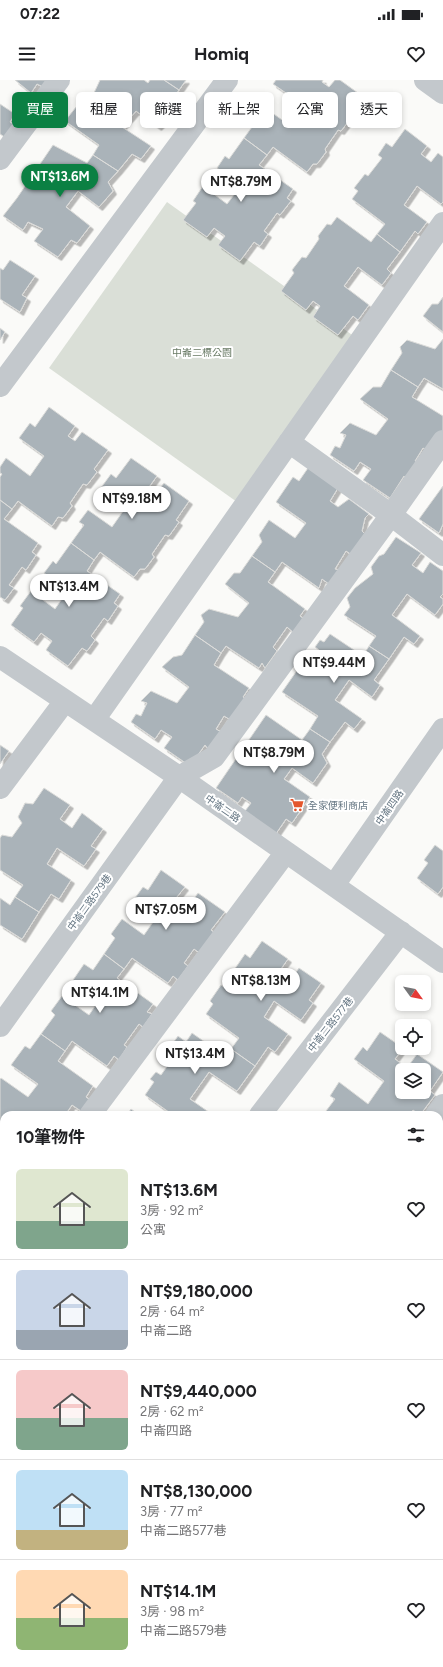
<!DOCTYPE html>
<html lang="zh-TW">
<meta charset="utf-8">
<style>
body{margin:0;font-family:Figtree,"Noto Sans TC",sans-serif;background:#f2f2f2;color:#202124;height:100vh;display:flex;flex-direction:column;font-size:15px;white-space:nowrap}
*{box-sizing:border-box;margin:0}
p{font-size:13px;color:#757577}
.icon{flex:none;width:22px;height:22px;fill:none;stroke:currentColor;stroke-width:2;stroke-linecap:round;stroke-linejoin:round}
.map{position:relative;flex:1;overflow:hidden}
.details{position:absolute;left:0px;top:1031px;width:443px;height:556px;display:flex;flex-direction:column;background:#fff;border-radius:12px 12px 0 0;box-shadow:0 2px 6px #0003}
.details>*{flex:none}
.hud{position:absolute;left:12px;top:12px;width:419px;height:36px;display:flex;gap:8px}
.needle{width:26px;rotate:123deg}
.controls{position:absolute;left:395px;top:895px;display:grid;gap:8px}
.controls a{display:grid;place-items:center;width:36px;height:36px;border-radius:6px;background:#fff;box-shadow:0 2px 6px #0003;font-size:20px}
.price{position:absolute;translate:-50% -34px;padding:0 9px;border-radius:14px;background:#fff;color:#222;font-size:13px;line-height:26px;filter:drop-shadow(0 1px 2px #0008)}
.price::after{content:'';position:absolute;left:50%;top:24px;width:12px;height:9px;margin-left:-6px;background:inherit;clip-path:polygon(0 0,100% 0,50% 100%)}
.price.on{background:#0b8043;color:#fff}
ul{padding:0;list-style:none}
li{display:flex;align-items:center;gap:12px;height:100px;padding:0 16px}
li+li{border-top:1px solid #e0e0e0}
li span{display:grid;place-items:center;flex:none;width:112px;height:80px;border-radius:6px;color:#555}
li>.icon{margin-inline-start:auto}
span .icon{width:48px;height:48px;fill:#fffc;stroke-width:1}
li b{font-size:17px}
h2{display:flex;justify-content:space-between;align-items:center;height:48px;padding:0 16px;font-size:17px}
.pill{padding:0 14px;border-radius:6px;background:#fff;box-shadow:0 2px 6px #0003;font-size:14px;line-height:36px}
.pill.on{background:#0b8043;color:#fff}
.status{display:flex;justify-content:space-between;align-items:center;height:28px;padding:0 20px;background:#fff;direction:ltr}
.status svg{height:11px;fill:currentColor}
header{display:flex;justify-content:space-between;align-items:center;height:52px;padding:0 16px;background:#fff;font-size:18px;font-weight:700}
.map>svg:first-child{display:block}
.green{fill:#dadfd7}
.water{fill:#bbc7cb}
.building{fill:#aab3b9;stroke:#dcdcda;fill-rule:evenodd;filter:url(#shadow)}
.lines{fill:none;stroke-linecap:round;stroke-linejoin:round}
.minor{stroke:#c3c8cc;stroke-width:22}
.labels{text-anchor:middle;stroke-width:4;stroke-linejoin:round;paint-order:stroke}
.park-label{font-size:10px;fill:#687a64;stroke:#fff}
.poi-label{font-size:10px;fill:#657683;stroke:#fff;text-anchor:start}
.street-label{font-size:10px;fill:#657683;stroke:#fff}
</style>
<div class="status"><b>07:22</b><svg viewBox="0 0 49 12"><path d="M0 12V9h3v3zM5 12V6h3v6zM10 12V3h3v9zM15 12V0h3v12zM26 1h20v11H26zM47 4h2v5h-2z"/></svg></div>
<header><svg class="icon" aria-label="menu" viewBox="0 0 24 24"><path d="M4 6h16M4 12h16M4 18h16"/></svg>Homiq<svg class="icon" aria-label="heart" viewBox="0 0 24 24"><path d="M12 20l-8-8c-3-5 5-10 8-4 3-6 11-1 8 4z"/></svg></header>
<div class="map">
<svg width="443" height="1587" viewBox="0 0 443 1587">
<defs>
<filter id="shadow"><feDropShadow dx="3.5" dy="3.5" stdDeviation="0" flood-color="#0004"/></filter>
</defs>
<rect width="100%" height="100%" fill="#fafaf8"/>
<path class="green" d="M167 122 355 257 237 422 49 288Z"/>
<path class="water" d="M0 1484 4 1486V1583H212L221 1587H0Z"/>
<path class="building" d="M15 0H47L43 7 37 4 31 13Z
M100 0H144L148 3 150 0H164L179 10 166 27 174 32 158 47 136 31 122 47 151 66 141 79 132 74 118 91 93 75 99 65 65 41 84 17 93 15Z
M164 0H186L179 10Z
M276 0H323L322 2 329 7 335 0H340L362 16 349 34 351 38 341 51 338 50 325 69 326 72 317 84H313L307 92 273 67 267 75 244 58 257 40 252 37 261 25 285 42 299 22 273 4Z
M0 24 15 34 10 42 16 46 9 60 0 54Z
M405 49 427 66 421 74 431 82 438 73 443 77V122L441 124 417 106 404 125 427 142 418 154 415 151 400 172 377 154 385 144 352 119 358 111 354 108 365 94 368 96 382 78 378 75 386 63 392 67Z
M244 58 267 75 259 85 293 109 287 118 291 121 280 135 277 133 264 151 268 154 260 166 254 162 240 181 218 165 225 156 214 148 207 157 183 140 196 123 193 121 203 106 227 124 241 106 217 88 225 76 229 79Z
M53 65 87 83 93 75 118 91 108 102 113 111 99 127 78 111 66 127 90 146 77 163 71 160 58 177 34 161 43 149 28 142 23 150 3 136 17 118Z
M337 137 371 162 377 154 400 172 387 189 391 193 382 205 358 187 344 206 369 225 358 240 353 236 338 255 313 237 320 226 313 221 306 230 281 211 294 193 292 190 302 177 306 178 319 159 318 156 327 144 331 145Z
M10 180 35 196 22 215 27 218 20 232 0 219V188L3 190Z
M443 217V252L423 236 432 224H438Z
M0 248 5 252 0 260Z
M443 259V309L424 298 418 307 391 290 402 273 400 267 407 260 435 269Z
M391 290 418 307 412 317 443 336V358L433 374 423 368 415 381 420 384 408 402 404 396 390 418 363 400 371 389 360 382 354 391 330 375 335 366 340 368 346 355 340 353 350 343 376 355 388 339 360 319 373 307H381Z
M49 327 75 346 68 356 75 361 82 352 108 370 94 389 97 392 87 405 83 404 70 423 72 426 63 438 58 437 52 446 18 421 12 429 0 420V397L2 394 0 393V387L6 378 30 396 44 376 19 358 30 343 35 347Z
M131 378 157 396 149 407 157 412 164 403 189 421 176 440 179 442 169 456 165 455 152 474 154 477 145 489H140L134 497 100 472 94 480 71 463 84 445 79 442 88 430 112 447 126 427 100 409 111 394 116 398Z
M308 388 338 408 330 421 338 427 349 419 369 434 365 438 362 451 365 454 352 475 346 471 335 489 339 490 329 504 322 499 319 508 282 482 275 492 252 476 262 462 259 455 269 440 295 458 306 443 276 422 293 397 299 401Z
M443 406V444L439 453 419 439Z
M0 420 12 429 4 439 38 463 32 472 36 475 26 490 22 487 9 505 14 508 5 520 0 517Z
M396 457 421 473 412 485 423 493 430 482 443 491V514L440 517 443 519V524L435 535 407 514 392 535 420 556 414 564 404 557 389 579 369 566 376 556 344 535 350 527 347 518 355 508 373 494 371 487 379 476 384 474Z
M71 463 94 480 87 491 120 514 114 523 118 526 108 541 104 538 91 556 95 560 87 571 82 568 68 586 46 570 52 561 41 553 34 562 11 545 23 528 20 526 31 511 55 529 68 510 44 493 53 481 56 484Z
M252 476 275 492 268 502 305 529 300 536 304 539 294 553 287 547 273 567 277 571 265 588 262 583 259 588 226 566 221 573 195 555 204 542 201 535 209 529 238 537 249 523 225 504 234 493H240Z
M330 554 363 576 369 566 389 579 374 600 380 605 372 617 349 600 335 620 362 639 354 649 345 642 330 662 310 649 318 636 282 612 298 589 307 587 319 570 315 567 320 560 324 562Z
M195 555 221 573 214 585 249 608 243 617 248 620 234 642 224 636 216 649 221 652 209 670 205 665 190 686 164 668 172 657 161 650 155 659 131 642 136 634 141 636 147 623 141 621 151 611 177 623 189 607 162 587 173 577 182 575Z
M266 635 302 660 310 649 330 662 322 674 327 683 313 703 292 688 284 699 310 717 292 743 286 739 273 758 242 735 251 723 242 717 238 723 216 708Z
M0 665 9 671 0 684Z
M44 708 70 725 60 739 72 748 82 733 103 749 91 766 96 769 84 786 57 768 47 784 71 800 59 819 51 814 39 832 15 817 23 805 0 790V758L2 755 12 757 22 743 18 737 25 723 33 724Z
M435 765 443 771V807L438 814 417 798 428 783 424 780Z
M161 790 185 807 176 818 188 827 198 813 225 832 211 850 216 854 201 874 194 869 184 883 188 886 178 900 173 896 168 903 132 878 124 889 104 874 115 858 111 854 122 839 144 855 158 835 135 818 143 807 148 810Z
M15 817 39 832 22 859 0 845V818L10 825Z
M262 861 288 879 278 893 290 901 299 888 321 903 309 920 313 923 301 940 274 921 264 937 288 954 275 972 268 967 255 986 231 969 239 958 206 934 213 924 210 921 221 905 228 910 240 894 234 890 245 874 250 878Z
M104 874 124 889 117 898 153 924 147 932 152 934 143 947 139 944 124 965 127 967 119 980 114 976 107 986 72 961 65 971 41 954 55 935 51 931 62 916 89 935 98 922 71 903 84 884 93 890Z
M380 952 403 968 395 979 407 988 417 974 443 992 430 1011 435 1015 420 1035 413 1030 410 1035H323L335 1019 330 1016 339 1002 368 1024 384 1001 354 979 363 967 367 971ZM402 990H424V1012H402Z
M192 953 226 977 231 969 255 986 237 1011 209 992 190 1019 213 1035H173L145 1015 154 1002 150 999 156 992 161 995 178 971 171 966 178 956 186 962Z
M41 954 65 971 58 981 93 1006 86 1017 90 1020 81 1031 72 1025 65 1035H4V1058L3 1060 0 1058V999L1 998 28 1017 38 1004 11 985 25 966 30 969Z
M131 1029 139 1035H127Z
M439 1062 443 1063V1103L439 1100Z
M439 1129 443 1131V1158L439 1155Z
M4 1222V1250L0 1247V1234L3 1230 0 1227Z
M0 1275 4 1278V1312L2 1311 0 1314Z
M443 1315V1352L439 1349V1320Z
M0 1336 4 1339V1359L1 1357 0 1359Z
M439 1349 443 1352V1448L439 1454Z"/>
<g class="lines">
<path class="minor" d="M425 0 443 13
M0 79 59 0
M0 306 227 0
M289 362 391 435 443 475
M0 577 179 697 443 882
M94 640 443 143
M0 708 65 621
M334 805 443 649
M0 946 179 697 214 677 391 435 443 361
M90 1035 286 772
M260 1035 401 852
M436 1035 443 1025
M0 1186 4 1180
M439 1259 443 1254
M0 1399 4 1400
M439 1543 443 1537
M386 1583 394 1587
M408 1587 411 1583"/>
</g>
<defs>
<g id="supermarket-bare" transform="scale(1.08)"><path d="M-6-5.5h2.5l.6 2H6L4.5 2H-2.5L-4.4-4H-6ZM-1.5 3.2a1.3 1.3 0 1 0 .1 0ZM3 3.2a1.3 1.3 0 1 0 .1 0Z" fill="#e4572e" stroke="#fff" stroke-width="2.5" paint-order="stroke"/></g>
</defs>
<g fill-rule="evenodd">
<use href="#supermarket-bare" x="297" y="725"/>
</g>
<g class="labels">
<g class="park-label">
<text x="202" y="276">中崙二標公園</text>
</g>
<g class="poi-label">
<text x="308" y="729">全家便利商店</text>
</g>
<g class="street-label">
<text transform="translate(389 727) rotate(-55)" y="4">中崙四路</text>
<text transform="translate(223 728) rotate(35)" y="4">中崙二路</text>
<text transform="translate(89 822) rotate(-54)" y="4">中崙二路579巷</text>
<text transform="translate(330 944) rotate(-52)" y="4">中崙二路577巷</text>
</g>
</g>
</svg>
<div class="controls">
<a><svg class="needle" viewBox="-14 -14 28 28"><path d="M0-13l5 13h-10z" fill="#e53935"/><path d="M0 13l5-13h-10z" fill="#757577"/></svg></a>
<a><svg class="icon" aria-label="locate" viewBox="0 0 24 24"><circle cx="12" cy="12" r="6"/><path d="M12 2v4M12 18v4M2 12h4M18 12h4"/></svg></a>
<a><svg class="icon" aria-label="layers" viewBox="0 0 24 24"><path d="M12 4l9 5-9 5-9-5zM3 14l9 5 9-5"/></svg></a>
</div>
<b class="price on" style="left:60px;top:118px">NT$13.6M</b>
<b class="price" style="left:241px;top:123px">NT$8.79M</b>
<b class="price" style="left:132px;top:440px">NT$9.18M</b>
<b class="price" style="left:69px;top:528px">NT$13.4M</b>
<b class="price" style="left:334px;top:604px">NT$9.44M</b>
<b class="price" style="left:274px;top:694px">NT$8.79M</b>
<b class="price" style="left:166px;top:851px">NT$7.05M</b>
<b class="price" style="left:261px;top:922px">NT$8.13M</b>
<b class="price" style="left:100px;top:934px">NT$14.1M</b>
<b class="price" style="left:195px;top:995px">NT$13.4M</b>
<div class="hud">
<a class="pill on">買屋</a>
<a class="pill">租屋</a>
<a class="pill">篩選</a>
<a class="pill">新上架</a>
<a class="pill">公寓</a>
<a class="pill">透天</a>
</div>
<section class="details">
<h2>10筆物件<svg class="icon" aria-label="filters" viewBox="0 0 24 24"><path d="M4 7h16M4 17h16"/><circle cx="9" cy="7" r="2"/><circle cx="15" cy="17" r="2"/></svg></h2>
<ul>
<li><span style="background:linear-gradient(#dfe7d0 65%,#7fa58c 0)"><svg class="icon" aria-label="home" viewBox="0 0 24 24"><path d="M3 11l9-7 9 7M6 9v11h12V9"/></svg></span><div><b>NT$13.6M</b><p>3房 · 92 m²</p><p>公寓</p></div><svg class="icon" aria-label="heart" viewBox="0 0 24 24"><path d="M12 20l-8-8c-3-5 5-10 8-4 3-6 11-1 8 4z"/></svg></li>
<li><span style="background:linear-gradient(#c9d6e8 75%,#9aa5b1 0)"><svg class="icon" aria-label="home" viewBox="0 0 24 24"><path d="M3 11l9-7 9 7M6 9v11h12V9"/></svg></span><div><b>NT$9,180,000</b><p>2房 · 64 m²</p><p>中崙二路</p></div><svg class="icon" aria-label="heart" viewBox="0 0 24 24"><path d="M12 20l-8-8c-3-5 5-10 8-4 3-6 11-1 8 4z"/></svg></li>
<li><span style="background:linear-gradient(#f6c9c9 60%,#7fa58c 0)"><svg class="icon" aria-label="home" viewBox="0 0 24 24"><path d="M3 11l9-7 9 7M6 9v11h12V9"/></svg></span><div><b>NT$9,440,000</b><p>2房 · 62 m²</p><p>中崙四路</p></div><svg class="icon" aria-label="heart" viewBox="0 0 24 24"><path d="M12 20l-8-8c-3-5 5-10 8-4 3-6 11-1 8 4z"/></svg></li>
<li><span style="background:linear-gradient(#bfe0f5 75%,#c2b280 0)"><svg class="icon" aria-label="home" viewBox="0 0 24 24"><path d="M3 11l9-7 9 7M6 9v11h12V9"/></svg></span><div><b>NT$8,130,000</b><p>3房 · 77 m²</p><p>中崙二路577巷</p></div><svg class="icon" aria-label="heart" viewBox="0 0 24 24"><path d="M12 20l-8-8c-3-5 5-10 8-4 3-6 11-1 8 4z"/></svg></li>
<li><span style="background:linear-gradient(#ffd9b3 60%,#8fb573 0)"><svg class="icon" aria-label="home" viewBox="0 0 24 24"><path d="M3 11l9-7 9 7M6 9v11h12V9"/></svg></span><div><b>NT$14.1M</b><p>3房 · 98 m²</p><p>中崙二路579巷</p></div><svg class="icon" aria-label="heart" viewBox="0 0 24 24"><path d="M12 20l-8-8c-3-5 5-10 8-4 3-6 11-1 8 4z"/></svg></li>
</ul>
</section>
</div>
